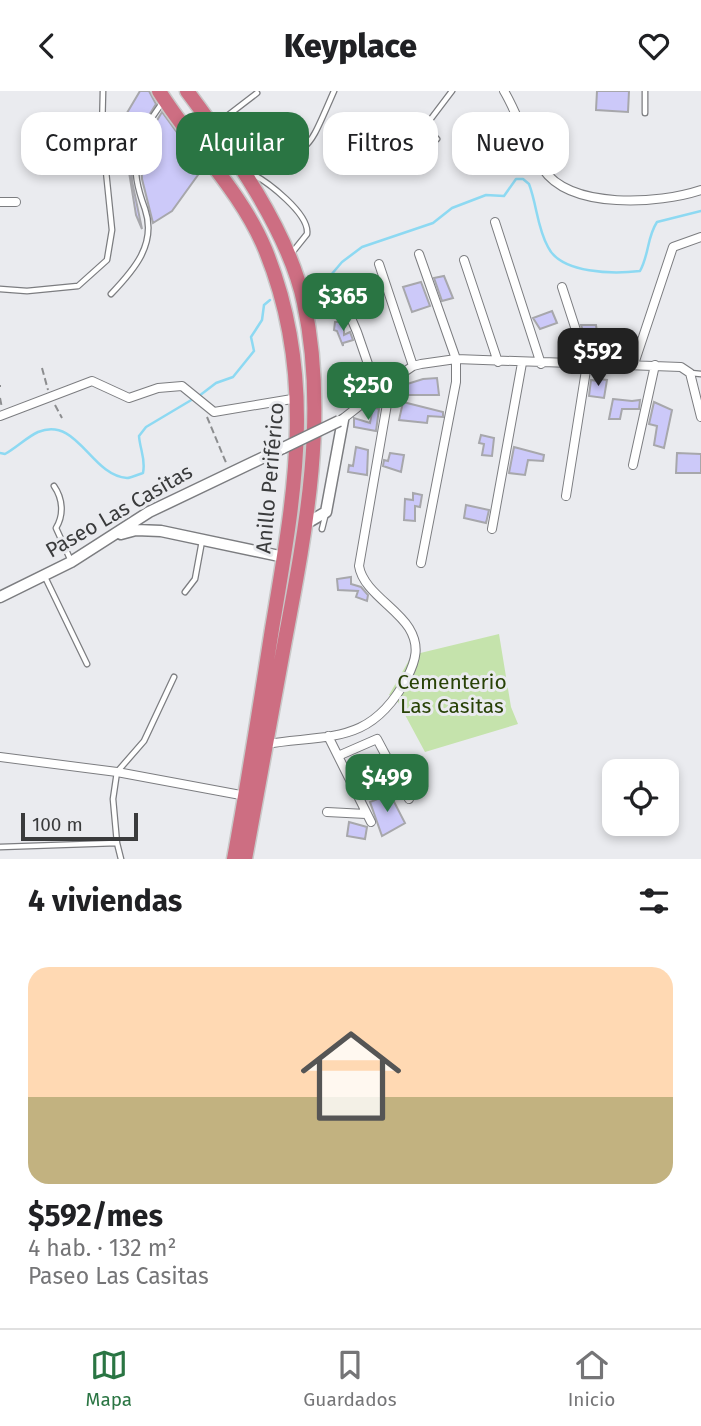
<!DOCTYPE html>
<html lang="es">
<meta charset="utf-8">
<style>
body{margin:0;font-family:"Fira Sans",sans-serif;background:#f6f6f6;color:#202124;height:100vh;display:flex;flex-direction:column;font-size:26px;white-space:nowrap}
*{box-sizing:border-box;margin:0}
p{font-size:23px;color:#757577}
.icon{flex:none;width:38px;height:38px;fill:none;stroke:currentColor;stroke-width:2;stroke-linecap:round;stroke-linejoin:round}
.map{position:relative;height:768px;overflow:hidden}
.details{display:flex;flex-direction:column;background:#fff;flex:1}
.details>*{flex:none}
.top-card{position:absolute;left:21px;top:21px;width:660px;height:63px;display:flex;gap:14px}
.controls{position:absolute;left:602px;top:668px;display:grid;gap:14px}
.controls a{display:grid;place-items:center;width:77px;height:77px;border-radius:14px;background:#fff;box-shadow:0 4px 10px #0003;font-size:35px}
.scale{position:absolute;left:21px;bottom:18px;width:117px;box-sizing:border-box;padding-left:7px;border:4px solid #3a3b3c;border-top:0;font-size:19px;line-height:24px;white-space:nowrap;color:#3a3b3c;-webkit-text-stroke:5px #eaebef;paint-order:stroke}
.price{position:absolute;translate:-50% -60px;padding:0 16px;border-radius:14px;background:#2a7543;color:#fff;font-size:23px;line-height:46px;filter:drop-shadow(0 2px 4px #0008)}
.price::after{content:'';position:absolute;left:50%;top:42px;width:21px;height:16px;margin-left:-10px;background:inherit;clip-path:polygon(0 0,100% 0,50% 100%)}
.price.active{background:#222;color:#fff}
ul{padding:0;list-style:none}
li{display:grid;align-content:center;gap:14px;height:371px;padding:0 28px}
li+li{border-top:2px solid #e0e0e0}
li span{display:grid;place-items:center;height:217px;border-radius:21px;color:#555}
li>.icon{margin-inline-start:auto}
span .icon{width:126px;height:126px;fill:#fffc;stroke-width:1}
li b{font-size:30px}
h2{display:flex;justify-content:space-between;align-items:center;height:84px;padding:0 28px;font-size:30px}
.pill{padding:0 24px;border-radius:21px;background:#fff;box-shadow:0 4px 10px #0003;font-size:24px;line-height:63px}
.pill.active{background:#2a7543;color:#fff}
header{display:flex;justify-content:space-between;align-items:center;height:91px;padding:0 28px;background:#fff;font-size:32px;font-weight:800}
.menu{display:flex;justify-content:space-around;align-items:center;height:98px;border-top:2px solid #e0e0e0;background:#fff;font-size:19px;color:#757577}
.menu a{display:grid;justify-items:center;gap:4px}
.menu .active{color:#2a7543}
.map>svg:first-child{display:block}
.green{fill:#c5e3ac}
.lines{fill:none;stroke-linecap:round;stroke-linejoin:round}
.stream{stroke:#8dd9f2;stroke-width:2.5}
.building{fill:#ccc9f9;stroke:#a7a7ab;stroke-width:2}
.lane-casing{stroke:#7c7d80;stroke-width:7}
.street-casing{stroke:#7c7d80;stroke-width:10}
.secondary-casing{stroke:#7c7d80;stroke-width:13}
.highway-casing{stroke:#c8c8c8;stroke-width:17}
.path{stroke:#8c8d8f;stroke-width:2;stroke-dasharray:7 3.5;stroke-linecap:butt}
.lane{stroke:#fff;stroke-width:4.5}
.street{stroke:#fff;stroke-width:8}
.secondary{stroke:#fff;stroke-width:10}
.highway{stroke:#cd6e82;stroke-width:14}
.secondary-bridge-casing{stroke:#7c7d80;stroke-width:13;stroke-linecap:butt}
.secondary-bridge{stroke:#fff;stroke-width:10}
.labels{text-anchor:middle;stroke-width:6;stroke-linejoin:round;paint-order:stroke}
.street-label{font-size:21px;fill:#3a3b3c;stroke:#eaebef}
.park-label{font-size:21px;fill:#284206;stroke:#eaebef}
</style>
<header><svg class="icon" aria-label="back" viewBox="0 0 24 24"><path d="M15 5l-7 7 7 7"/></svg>Keyplace<svg class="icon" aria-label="heart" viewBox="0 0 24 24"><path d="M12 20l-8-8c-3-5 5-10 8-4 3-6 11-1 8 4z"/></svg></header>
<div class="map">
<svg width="701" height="768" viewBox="0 0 701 768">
<rect width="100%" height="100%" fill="#eaebef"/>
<path class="green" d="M499 543 511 616 518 633 425 661 397 609 389 604 412 564Z"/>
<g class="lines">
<path class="stream" d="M305 196 325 191 342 171 362 156 433 132 452 117 486 104 504 105 516 88H523L529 93C537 114 537 136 548 156 561 183 614 183 640 180 649 164 647 146 657 131L701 120
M199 305 216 292 233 286 254 260 251 246 262 229 264 214 270 209
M0 362 5 363C16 357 27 346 38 341 78 325 90 384 127 387 131 387 139 383 143 382 146 368 140 359 139 345L146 336 193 308"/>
</g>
<path class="building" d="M140 0H149L156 13 137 44 131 66 132 90 142 138 136 124 121 32Z
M597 0H629L628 21 596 19Z
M162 21 203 77 172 120 153 132 142 88 141 67 146 48Z
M444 185 453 207 442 210 434 187Z
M421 191 430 215 412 221 403 196Z
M552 220 557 232 540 238 533 227Z
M335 231H344V244L350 241 353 249 343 252V255L337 240 334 239Z
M581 234H596L598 249H609L610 256H594L593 260 589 259 588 246H585Z
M437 287 439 304H405L404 294 423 288Z
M598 288 607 289 604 307 589 305 591 289 598 290Z
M613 308 632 310 640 309 639 318H622L620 328H609Z
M403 311 443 321V326L428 325 427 332 399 329Z
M654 311 672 319 664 357 654 354 657 335 649 333Z
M373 316 379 318 376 340 354 336V327L370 332Z
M481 344 494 347 492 365 482 364 484 353 479 352Z
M356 356 368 359 367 384 348 381 349 374 353 375Z
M514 356 544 364 543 370 528 369 525 384 509 382Z
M390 362 404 364 401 381 383 375 384 369 388 370Z
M677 362 701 363V382H676Z
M413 402 422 404 420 416 415 415V430L404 429 405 408 413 409Z
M466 414 489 419 486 432 464 427Z
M351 486V493L361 496 368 504 367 510 356 506 358 500 338 499 337 488Z
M390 703 405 732 382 745 370 711Z
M349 731 367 736 365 748 347 745Z"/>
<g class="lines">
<g class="lane-casing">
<path id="lane" d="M645 0V22
M214 35 257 2
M437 48 427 38V33L452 0
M239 67C312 62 304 68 334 0
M250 82C267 90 310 123 307 143L291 163
M0 198 27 200 78 195 107 169 112 139 102 41 103 0
M111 203C134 179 157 153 145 118 138 99 133 80 137 59 141 40 152 27 162 12
M691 282 701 283
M54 395C63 408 64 424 56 437L71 470
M322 438 326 422
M45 486 87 573
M185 501 195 488 202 450
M0 756 117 752
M121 768 117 752 113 708 117 681 144 650 174 586"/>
</g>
<g class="street-casing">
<path id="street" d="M504 0C519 25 526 54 543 78 571 119 659 113 701 99
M0 111H16
M495 131 541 273
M419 163 456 268V291L421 472
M464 169 498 271
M379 173 413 275
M562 196 587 273 566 405
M339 199 357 241 378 302
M634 273 673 156 701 146
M0 325 92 290 129 307 158 297 182 295 214 321 298 307
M340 330 391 290 413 275 421 273 456 268 681 276 690 282 701 326
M633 374 655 274
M492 438 522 272
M328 645 371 731
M266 653C331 643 371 654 407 587 416 569 420 555 409 537 396 516 363 500 359 475L391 290
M338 665 377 648 409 708
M0 666 117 681 246 705
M327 721 366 723"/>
</g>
<g class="secondary-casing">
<path id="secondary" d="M307 432 326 421 343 329
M121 443 136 439 161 440 284 466
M0 506 71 471 149 421 283 357"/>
</g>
<g class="highway-casing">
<path id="highway" d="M159 0C192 53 241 100 265 158 318 287 294 406 272 538 260 615 248 692 234 768
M187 0C231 59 289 140 304 212 328 324 306 438 285 549 272 622 258 695 245 768"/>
</g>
<path class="path" d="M42 277 48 299
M0 294V296
M0 307 2 317
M55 314 62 327
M207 326 227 374"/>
<use href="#lane" class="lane"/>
<use href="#street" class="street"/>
<use href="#secondary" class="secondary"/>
<use href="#highway" class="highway"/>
<g class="secondary-bridge-casing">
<path id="secondary-bridge" d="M283 357 339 330"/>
</g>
<use href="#secondary-bridge" class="secondary-bridge"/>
</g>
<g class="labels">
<g class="street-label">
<text transform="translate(270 387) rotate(-85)" y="7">Anillo Periférico</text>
<text transform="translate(119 420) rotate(-30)" y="7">Paseo Las Casitas</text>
</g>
<g class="park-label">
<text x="452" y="598">Cementerio<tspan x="452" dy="24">Las Casitas</tspan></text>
</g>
</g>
</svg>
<div class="controls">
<a><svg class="icon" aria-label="locate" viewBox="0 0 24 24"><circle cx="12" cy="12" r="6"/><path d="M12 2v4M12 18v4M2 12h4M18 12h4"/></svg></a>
</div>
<div class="scale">100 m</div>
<b class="price" style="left:343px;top:242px">$365</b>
<b class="price active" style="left:598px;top:297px">$592</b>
<b class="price" style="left:368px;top:331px">$250</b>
<b class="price" style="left:387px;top:723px">$499</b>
<div class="top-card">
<a class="pill">Comprar</a>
<a class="pill active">Alquilar</a>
<a class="pill">Filtros</a>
<a class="pill">Nuevo</a>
</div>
</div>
<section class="details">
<h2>4 viviendas<svg class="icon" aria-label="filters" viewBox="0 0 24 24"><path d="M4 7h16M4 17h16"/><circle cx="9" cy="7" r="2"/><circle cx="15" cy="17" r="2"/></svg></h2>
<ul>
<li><span style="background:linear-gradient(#ffd9b3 60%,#c2b280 0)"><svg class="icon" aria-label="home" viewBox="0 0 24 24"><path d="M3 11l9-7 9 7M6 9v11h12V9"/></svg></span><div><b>$592/mes</b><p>4 hab. · 132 m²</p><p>Paseo Las Casitas</p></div></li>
</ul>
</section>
<nav class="menu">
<a class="active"><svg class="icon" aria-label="map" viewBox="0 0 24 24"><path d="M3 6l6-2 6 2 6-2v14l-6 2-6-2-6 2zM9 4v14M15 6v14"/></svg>Mapa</a>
<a><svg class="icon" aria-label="saved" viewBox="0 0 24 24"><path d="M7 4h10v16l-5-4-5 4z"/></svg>Guardados</a>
<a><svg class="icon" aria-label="home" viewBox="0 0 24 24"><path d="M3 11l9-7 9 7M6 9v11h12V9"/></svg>Inicio</a>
</nav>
